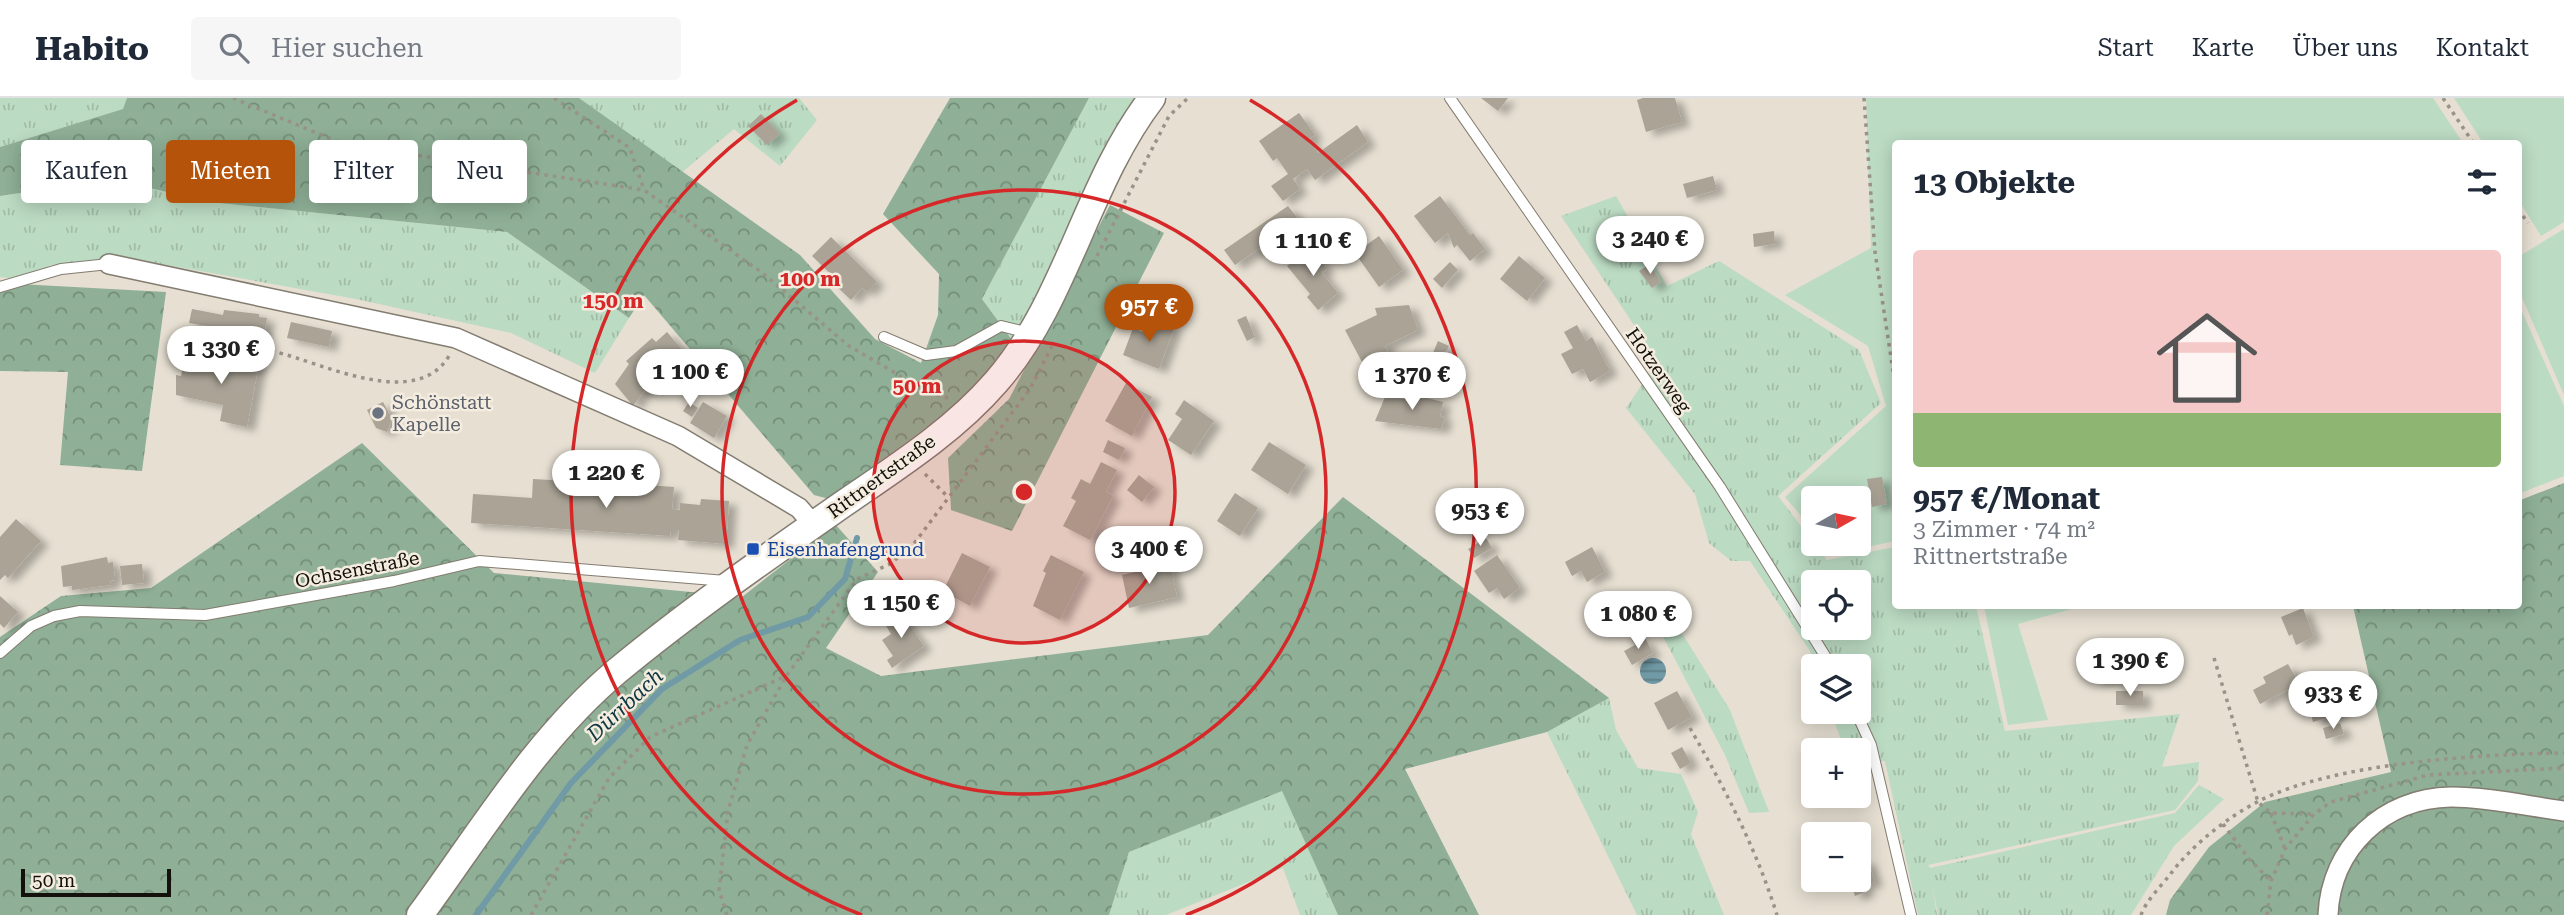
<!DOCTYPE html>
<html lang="de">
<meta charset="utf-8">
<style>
body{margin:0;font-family:"Roboto Serif",serif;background:#f6f6f7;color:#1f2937;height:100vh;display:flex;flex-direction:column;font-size:26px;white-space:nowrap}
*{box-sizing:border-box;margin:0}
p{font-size:23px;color:#747a83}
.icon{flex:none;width:38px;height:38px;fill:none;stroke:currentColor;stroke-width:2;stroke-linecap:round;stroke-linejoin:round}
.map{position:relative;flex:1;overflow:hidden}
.drawer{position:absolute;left:1892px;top:42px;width:630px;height:469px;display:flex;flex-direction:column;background:#fff;border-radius:7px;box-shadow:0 4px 18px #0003}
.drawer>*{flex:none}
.hud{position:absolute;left:21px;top:42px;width:665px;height:63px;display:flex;gap:14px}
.needle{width:46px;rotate:81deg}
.buttons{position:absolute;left:1801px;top:388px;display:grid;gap:14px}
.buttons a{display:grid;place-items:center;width:70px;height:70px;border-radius:7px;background:#fff;box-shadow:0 4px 18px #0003;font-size:35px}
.scale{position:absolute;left:21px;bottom:18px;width:150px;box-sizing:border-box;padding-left:7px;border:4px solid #14110c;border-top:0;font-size:19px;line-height:24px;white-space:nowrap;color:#14110c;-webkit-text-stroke:5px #f4ecdf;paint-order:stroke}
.price{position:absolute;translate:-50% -60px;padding:0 16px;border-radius:24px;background:#fff;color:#222;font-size:23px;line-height:46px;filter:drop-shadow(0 2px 4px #0008)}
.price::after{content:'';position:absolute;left:50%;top:42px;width:21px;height:16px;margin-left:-10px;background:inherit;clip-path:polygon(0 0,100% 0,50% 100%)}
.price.current{background:#b45309;color:#fff}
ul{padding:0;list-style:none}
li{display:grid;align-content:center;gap:14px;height:371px;padding:0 21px}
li+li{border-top:2px solid #e0e1e3}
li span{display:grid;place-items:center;height:217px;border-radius:7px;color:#555}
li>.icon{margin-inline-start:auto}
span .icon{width:126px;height:126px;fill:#fffc;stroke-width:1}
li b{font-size:30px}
h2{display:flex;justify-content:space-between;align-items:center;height:84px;padding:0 21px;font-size:30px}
.tag{padding:0 24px;border-radius:7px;background:#fff;box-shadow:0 4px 18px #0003;font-size:24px;line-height:63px}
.tag.current{background:#b45309;color:#fff}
header{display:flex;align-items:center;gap:42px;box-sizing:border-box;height:98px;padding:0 35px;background:#fff;border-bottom:2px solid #e0e1e3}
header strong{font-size:33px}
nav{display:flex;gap:38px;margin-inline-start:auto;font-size:24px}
.search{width:490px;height:63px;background:#f6f6f7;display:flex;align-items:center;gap:18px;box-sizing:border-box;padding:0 24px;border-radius:7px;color:#747a83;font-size:26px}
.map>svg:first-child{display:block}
.grass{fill:url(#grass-tufts);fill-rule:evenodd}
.forest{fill:url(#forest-crowns)}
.green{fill:#bcdbc3}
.water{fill:url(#water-rules)}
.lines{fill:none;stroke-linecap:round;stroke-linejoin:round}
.stream{stroke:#709aa6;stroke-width:6}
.building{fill:#aaa396;filter:url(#shadow)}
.lane-casing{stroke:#837c70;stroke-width:12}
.street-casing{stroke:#837c70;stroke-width:22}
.secondary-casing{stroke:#837c70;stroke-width:29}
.path{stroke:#989288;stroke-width:3.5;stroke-dasharray:3.5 5;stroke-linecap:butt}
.lane{stroke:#fff;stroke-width:10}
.street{stroke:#fff;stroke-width:19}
.secondary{stroke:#fff;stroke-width:26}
.ring{fill:none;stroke:#d62828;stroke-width:3.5}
.worship-dot{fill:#6b7280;stroke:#f4ecdf;stroke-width:2.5}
.transit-dot{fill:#1a4fb4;stroke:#f4ecdf;stroke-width:2.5}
.labels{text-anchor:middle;stroke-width:5;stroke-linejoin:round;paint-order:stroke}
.street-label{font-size:19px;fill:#14110c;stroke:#f4ecdf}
.worship-label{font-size:19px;fill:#5b616d;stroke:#f4ecdf;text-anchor:start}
.transit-label{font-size:19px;fill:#164399;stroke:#f4ecdf;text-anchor:start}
.water-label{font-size:21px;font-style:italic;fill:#0e3741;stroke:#f4ecdf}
.centre{fill:#d62828;stroke:#f4ecdf;stroke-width:3.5}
.ring-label{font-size:21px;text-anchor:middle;font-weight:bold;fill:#d62828;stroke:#f4ecdf;stroke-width:5;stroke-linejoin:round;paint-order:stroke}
</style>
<header>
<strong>Habito</strong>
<div class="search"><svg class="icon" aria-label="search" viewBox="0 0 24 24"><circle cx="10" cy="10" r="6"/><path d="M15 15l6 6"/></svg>Hier suchen</div>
<nav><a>Start</a><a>Karte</a><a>Über uns</a><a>Kontakt</a></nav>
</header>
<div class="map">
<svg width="2564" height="817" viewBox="0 0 2564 817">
<defs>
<pattern id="grass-tufts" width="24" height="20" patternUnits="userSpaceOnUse" patternTransform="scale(1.75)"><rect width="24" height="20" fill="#bcdbc3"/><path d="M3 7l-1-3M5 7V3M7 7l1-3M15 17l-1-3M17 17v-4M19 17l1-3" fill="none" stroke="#a1bba6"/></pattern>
<pattern id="forest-crowns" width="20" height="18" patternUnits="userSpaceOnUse" patternTransform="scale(1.75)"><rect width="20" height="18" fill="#8faf96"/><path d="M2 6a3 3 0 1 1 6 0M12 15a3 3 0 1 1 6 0" fill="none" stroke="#748d79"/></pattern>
<pattern id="water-rules" width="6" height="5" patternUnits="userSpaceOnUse" patternTransform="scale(1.75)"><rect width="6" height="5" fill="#709aa6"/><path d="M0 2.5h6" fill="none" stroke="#5b7c86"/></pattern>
<filter id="shadow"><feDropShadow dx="8" dy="4.5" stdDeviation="3.5" flood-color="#0004"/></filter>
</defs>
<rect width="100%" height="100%" fill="#e6dfd2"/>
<path class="grass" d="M0 0H127L124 11 0 49Z
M579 0H799L817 22 780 68 734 31 681 75Z
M1089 0H1139L1012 242 982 201Z
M112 81 209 104 507 134 629 220 595 275 511 235 356 201 127 160 51 167 19 181 0 179V98Z
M1616 98 1667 188 1719 163 1859 252 1881 305 1778 398 1827 462 1895 449V508H1976L2005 633 2180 616 2162 669 2199 664 2198 683 2175 712 1928 767 1930 770 2175 715 2199 687 2224 701 2174 748 2131 817H1938L1932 786 1937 817H1918L1885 663 1859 664 1858 653H1845L1831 614H1858V569H1816L1810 553 1750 463H1731L1709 445 1695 396 1626 310 1658 263 1561 118ZM1813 485H1858V530H1813Z
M1658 497 1730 612 1769 714 1749 715 1725 657 1646 506Z
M1609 600 1616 632 1638 670 1681 676 1698 714 1691 736 1724 817H1637L1547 634Z
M1282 692 1338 817H1300L1283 770 1166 817H1109L1129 754Z"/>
<path class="forest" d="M127 0H579L800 157 875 241 921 265 938 217 939 176 883 116 950 0H1089L982 201 1012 242 976 294 837 403 814 397 644 197 629 220 507 134 209 104 112 81 0 98V49L123 11Z
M1110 107 1164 135 1012 433 951 412 948 360 1009 301Z
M0 185 166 194 142 373 60 367 68 274 0 273Z
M362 345 494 475 742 499 835 426 878 474 826 550 881 578 1208 537 1343 399 1609 600 1547 634 1405 671 1479 817H1338L1282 693 1129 754 1109 817H0V539L61 498 151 490Z
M2564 385V817H2166L2170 802 2209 749 2265 704 2391 674 2353 508H2518V403Z"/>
<path class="green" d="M1866 0H2433L2463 45 1895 46V443L1834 456 1825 446H1858V401H1813V432L1785 399 1886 308 1868 248 1785 197 1871 150Z
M2454 0H2564V124L2541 138 2518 101V46L2483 45Z
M2564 131V297L2518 190V159Z
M2518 205 2564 308V378L2518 396Z
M1984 508H2083L2018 526 2048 622 2008 627Z"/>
<path class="water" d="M1640 573a13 13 0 1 1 26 0a13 13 0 1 1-26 0Z"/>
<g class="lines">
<path class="stream" d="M476 817 571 685 662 591 740 542 808 519 845 481 857 440"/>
</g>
<path class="building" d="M1481 0H1508L1498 13Z
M1643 0H1675L1682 24 1646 34 1637 2Z
M1299 15 1315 37 1309 41 1318 55 1357 27 1368 44 1315 82 1307 71 1293 81 1300 91 1283 103 1271 88 1288 76 1277 60 1273 63 1259 43Z
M761 16 780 36 767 47 748 28Z
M1713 78 1717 92 1687 100 1683 86Z
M1440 98 1470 137 1473 135 1485 151 1470 163 1457 147 1454 150 1448 135 1435 145 1414 118Z
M1288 108 1300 123 1235 167 1224 152Z
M1774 133 1775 146 1754 149 1753 136Z
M1379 138 1403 172 1379 189 1355 155Z
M831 139 877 184 867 194 862 190 851 202 834 186 838 183 812 158Z
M1310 149 1327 171 1322 175 1338 195 1318 212 1307 199 1310 196 1287 168Z
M1519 158 1545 180 1527 203 1500 181Z
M1450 164 1458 172 1442 190 1433 181Z
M1650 166 1661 184 1652 190 1639 173Z
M1409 207 1418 232 1385 248 1388 253 1362 264 1345 232 1377 217 1375 210Z
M192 211 223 217 224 212 259 216V219L267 220 264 237 189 225Z
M1246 218 1255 239 1247 243 1237 222Z
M1153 222 1174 230 1159 271 1123 257 1133 230 1148 236Z
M291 224 332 233 329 249 287 240Z
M1577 227 1586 243 1592 239 1610 273 1590 284 1583 271 1572 276 1561 256 1573 250 1564 234Z
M667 234 685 255 673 264 678 270 651 292 648 288 633 308 615 286 629 266 626 263 652 240 656 244Z
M1438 243 1449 248 1440 267 1430 262Z
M185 258 231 267 233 260 259 265 247 329 220 323 223 307 176 297V277L181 278Z
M1126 285 1152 299 1132 338 1105 323Z
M1411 296 1443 304 1440 318 1445 320 1441 331 1375 323 1385 299 1409 301Z
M1184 302 1214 323 1191 357 1168 342 1182 321 1175 316Z
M383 304 392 321 387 334 376 330 367 312Z
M689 304 698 310 692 319 683 313Z
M703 304 727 318 714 340 690 325Z
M1108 342 1125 350 1119 362 1103 354Z
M1269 344 1306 367 1288 396 1251 372Z
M1101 364 1117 372 1106 394 1113 398 1090 442 1063 428 1076 403 1071 400 1081 381 1090 386Z
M623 367H632L631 386 674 389 672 411 680 412V405L700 407 701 401 729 403 726 446 678 442 679 432H671L670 438 471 425 473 396 532 400 533 381 621 386Z
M1139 377 1154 389 1142 404 1127 392Z
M1882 379 1887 406 1872 409 1867 381Z
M1235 395 1258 410 1240 438 1217 423Z
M16 421 41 443 8 480 5 477 0 482V439Z
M1486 440 1492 450 1474 460 1468 451Z
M1592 449 1605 474 1587 484 1581 473 1572 478 1565 464Z
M962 455 990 469 970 508 943 493Z
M1051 457 1084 474 1060 522 1033 508 1046 475 1043 473Z
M1497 457 1520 490 1504 501 1497 490 1489 495 1474 473Z
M107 459 108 465 113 464 115 482 110 483 111 487 72 492V488L63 489 61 468Z
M142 466 144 485 122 487 120 468Z
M1170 466 1177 499 1129 510 1122 477Z
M881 489 889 494 880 510 872 506Z
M1611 497 1619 509 1611 514 1603 502Z
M0 498 18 514 4 530 0 526Z
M2303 510 2314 539 2296 547 2292 536 2289 538 2281 519Z
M901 515 924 548 892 570 887 562 893 558 882 542 891 536 885 526Z
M1637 538 1640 543 1645 540 1653 555 1632 567 1624 553 1635 547 1631 541Z
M2115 565 2117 580 2096 582 2095 567Z
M2288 566 2301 589 2290 595 2288 592 2260 606 2253 592 2266 585 2263 579Z
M2332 584 2341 616 2313 624 2305 595Z
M1677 593 1692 619 1668 632 1654 605Z
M2116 593H2143V607H2116Z
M2340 625 2344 636 2326 641 2323 630Z
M1682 649 1691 665 1680 671 1671 655Z
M1867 761 1875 784 1864 787 1866 794 1855 798 1850 782H1858V764Z"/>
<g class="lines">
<g class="lane-casing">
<path id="lane" d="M1450 0 1720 389 1832 569
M0 189 61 171 109 166
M884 239 926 257 956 253 1001 228 1029 235
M0 555 31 528 54 518 80 513 205 517 394 483 479 463 726 483
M1856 614 1871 647 1911 817"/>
</g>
<g class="street-casing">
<path id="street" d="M109 166 456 240 678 338 799 410 813 426
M2328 817C2331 750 2383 700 2451 699 2488 699 2527 708 2564 713"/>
</g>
<g class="secondary-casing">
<path id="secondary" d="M420 817C481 734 537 640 617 573 686 516 760 464 833 413 889 374 951 336 996 284 1067 203 1086 86 1152 0"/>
</g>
<path class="path" d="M233 0 343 46 644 92 760 173 849 248 928 294 948 300
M554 0 630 50 644 92
M1864 0 1875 154 1895 286
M2443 0 2474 46
M2518 111 2528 125
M1097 158 1169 18 1188 0
M196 240C222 245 250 248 276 254 322 265 416 313 449 258
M925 376 948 399
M2214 560 2258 704 2271 715 2314 716
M1690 630C1725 691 1756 750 1777 817
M2271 715 2285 751
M2223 726 2249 761 2271 783
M531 817 609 680 650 639 786 578
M727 817 719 792 728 713 747 647 787 577 857 481 890 466 913 447 1030 291 1053 246
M2141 817C2146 803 2160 789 2169 778 2191 748 2226 720 2259 703 2333 665 2480 656 2564 655
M2267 817 2271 783 2285 751 2314 716 2331 704 2428 677 2564 670"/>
<use href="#lane" class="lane"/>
<use href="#street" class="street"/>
<use href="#secondary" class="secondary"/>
</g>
<circle cx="1024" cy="394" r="151" fill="#d62828" fill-opacity=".12"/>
<g class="ring">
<circle cx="1024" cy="394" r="151"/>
<circle cx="1024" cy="394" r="302"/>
<path d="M862 817A453 453 0 0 1 797 2M1250 2A453 453 0 0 1 1186 817"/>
</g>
<circle class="worship-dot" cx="378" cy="315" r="7"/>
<rect class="transit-dot" x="746" y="444" width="14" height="14" rx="3.5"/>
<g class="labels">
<g class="street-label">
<text transform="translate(1659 272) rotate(55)" y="7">Hotzerweg</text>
<text transform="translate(881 378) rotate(-36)" y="7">Rittnertstraße</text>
<text transform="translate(357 471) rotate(-11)" y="7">Ochsenstraße</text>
</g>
<g class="worship-label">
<text x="392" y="311">Schönstatt<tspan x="392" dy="22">Kapelle</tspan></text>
</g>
<g class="transit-label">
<text x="767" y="458">Eisenhafengrund</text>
</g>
<g class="water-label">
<text transform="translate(625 607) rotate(-43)" y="7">Dürrbach</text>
</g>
</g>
<circle cx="1024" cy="394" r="10" class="centre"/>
<g class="ring-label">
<text x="810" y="188">100 m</text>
<text x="613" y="210">150 m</text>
<text x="917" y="295">50 m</text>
</g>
</svg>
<div class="buttons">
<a><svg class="needle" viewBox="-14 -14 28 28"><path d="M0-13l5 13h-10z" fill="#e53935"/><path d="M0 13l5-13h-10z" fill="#747a83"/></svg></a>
<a><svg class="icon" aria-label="locate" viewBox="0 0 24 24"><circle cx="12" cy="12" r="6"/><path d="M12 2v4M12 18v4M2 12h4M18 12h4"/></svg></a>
<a><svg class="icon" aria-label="layers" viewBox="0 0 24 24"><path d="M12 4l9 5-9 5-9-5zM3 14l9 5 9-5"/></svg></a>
<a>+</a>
<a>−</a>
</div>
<div class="scale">50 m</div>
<b class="price" style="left:1650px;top:178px">3 240 €</b>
<b class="price" style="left:1313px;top:180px">1 110 €</b>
<b class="price current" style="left:1149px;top:246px">957 €</b>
<b class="price" style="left:221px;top:288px">1 330 €</b>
<b class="price" style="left:690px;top:311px">1 100 €</b>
<b class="price" style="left:1412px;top:314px">1 370 €</b>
<b class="price" style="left:606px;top:412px">1 220 €</b>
<b class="price" style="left:1480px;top:450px">953 €</b>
<b class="price" style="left:1149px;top:488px">3 400 €</b>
<b class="price" style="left:901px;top:542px">1 150 €</b>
<b class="price" style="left:1638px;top:553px">1 080 €</b>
<b class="price" style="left:2130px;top:600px">1 390 €</b>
<b class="price" style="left:2333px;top:633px">933 €</b>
<div class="hud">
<a class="tag">Kaufen</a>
<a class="tag current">Mieten</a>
<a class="tag">Filter</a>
<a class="tag">Neu</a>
</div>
<section class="drawer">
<h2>13 Objekte<svg class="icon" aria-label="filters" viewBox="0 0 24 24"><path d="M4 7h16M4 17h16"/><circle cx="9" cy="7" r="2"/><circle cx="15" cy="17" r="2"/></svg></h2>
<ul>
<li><span style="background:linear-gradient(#f6c9c9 75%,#8fb573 0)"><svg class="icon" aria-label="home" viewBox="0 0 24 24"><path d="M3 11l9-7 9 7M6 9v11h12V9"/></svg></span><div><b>957 €/Monat</b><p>3 Zimmer · 74 m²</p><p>Rittnertstraße</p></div></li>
</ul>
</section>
</div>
